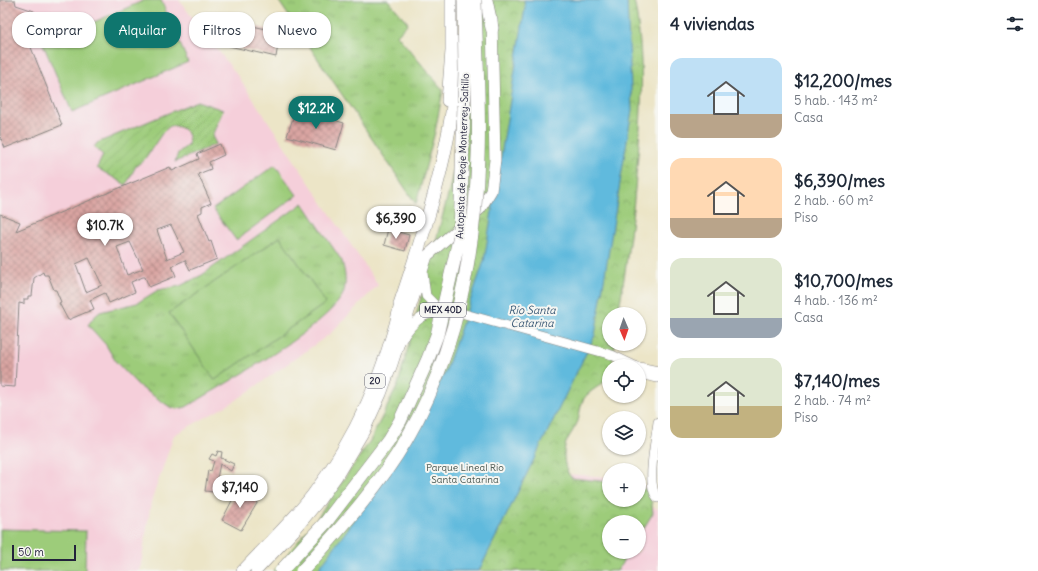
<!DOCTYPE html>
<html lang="es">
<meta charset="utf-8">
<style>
body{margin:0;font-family:Delius,sans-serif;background:#f6f6f7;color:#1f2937;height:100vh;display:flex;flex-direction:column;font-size:15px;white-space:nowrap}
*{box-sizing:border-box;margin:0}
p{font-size:13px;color:#747a83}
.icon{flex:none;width:22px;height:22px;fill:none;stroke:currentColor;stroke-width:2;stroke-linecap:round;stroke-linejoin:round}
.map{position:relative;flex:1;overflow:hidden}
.sheet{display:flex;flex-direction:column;background:#fff;width:380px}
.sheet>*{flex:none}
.hud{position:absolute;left:12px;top:12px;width:380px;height:36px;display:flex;gap:8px}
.needle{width:26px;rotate:178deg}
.controls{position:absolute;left:602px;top:307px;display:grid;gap:8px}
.controls a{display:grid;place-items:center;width:44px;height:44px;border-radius:50%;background:#fff;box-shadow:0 1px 3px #0004;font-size:20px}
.scale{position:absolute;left:12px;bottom:10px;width:64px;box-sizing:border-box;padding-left:4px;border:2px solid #22223b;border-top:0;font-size:11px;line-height:14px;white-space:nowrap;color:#22223b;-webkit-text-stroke:3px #f6f6f2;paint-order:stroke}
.price{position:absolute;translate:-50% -34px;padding:0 9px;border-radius:14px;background:#fff;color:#222;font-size:13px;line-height:26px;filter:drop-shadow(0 1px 2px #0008)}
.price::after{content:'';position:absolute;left:50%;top:24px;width:12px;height:9px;margin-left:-6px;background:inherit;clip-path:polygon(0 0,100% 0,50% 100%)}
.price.selected{background:#0f766e;color:#fff}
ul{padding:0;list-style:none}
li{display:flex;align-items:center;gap:12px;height:100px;padding:0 12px}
li span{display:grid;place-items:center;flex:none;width:112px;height:80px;border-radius:12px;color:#555}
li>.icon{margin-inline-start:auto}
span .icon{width:48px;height:48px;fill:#fffc;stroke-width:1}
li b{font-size:17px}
h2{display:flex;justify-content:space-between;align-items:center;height:48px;padding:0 12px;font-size:17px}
.chip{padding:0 14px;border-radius:16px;background:#fff;box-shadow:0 1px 3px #0004;font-size:14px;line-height:36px}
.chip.selected{background:#0f766e;color:#fff}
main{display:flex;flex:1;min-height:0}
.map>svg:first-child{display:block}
.built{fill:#f5cfda;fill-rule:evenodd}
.grass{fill:url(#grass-tufts);stroke:#60775a}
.park{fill:url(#park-crowns);stroke:#60775a}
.garden{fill:url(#garden-furrows);stroke:#60775a}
.pitch{fill:#9dcc7a;stroke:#60775a}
.water{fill:#60badd;stroke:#416e8c}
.building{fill:url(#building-cross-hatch);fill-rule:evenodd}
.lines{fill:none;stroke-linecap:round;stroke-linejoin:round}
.minor-casing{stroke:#878481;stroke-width:10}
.major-casing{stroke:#878481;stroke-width:12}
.highway-casing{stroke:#878481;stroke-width:14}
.minor{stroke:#fff;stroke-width:9}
.major{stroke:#fff;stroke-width:11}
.highway{stroke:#fff;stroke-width:13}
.highway-bridge-casing{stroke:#878481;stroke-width:14;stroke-linecap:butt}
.highway-bridge{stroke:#fff;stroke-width:13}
.labels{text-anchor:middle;stroke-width:4;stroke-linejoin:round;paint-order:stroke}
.shield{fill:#f6f6f2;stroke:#626272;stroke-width:1}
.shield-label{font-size:9px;font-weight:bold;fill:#22223b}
.street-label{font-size:10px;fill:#22223b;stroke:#f6f6f2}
.park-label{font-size:10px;fill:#47554e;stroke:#f6f6f2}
.water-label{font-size:11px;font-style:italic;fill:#385774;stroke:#f6f6f2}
</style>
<main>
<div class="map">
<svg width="658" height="571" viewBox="0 0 658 571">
<defs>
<pattern id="grass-tufts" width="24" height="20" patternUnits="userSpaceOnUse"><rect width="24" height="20" fill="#9dcc7a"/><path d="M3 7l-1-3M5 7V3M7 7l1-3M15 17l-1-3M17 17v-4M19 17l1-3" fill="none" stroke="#87af6a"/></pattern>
<pattern id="park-crowns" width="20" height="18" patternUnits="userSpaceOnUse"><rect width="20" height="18" fill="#9dcc7a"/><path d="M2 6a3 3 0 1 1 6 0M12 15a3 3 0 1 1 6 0" fill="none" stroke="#87af6a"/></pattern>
<pattern id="garden-furrows" width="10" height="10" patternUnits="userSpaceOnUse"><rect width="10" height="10" fill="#9dcc7a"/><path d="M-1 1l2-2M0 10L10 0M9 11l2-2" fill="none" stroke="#87af6a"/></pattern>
<pattern id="building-cross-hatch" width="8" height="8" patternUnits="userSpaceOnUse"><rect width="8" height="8" fill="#daa5a2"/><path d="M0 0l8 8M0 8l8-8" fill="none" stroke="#b08685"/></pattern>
</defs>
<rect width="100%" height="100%" fill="#f6f6f2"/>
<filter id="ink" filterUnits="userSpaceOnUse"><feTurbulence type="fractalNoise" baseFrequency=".025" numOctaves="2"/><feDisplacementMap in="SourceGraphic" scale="8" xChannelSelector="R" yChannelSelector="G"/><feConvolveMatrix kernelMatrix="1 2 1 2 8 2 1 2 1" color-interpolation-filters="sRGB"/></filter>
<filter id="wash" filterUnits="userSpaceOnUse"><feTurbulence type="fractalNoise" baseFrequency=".012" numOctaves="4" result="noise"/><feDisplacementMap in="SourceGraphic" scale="16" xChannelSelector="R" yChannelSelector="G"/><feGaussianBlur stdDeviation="0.9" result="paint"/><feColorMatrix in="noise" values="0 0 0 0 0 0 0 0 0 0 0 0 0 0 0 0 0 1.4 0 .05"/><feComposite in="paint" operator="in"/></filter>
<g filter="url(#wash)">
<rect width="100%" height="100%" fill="#ece5c7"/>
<path class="built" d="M0 0H179L237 75 378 285 330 334 235 401 174 435 151 502 140 571H0Z
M566 474 609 477V500H639V479H641L652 507 658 509V571H514ZM609 522H639V552H609Z"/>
<path class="grass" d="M278 0H388L408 23 397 35 443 90 435 132 416 204Z
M303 203 342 261C345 272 347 283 343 294 327 327 220 387 186 407L177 409 170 407 139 386 116 362 106 345 88 325 94 317 100 312 137 303 158 290 180 286 202 275Z"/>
<path class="park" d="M469 0H634C645 55 642 111 637 166 633 216 627 265 618 314H609V344H615L612 366H609V377C602 386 589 390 583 400 580 406 580 414 578 421 575 429 569 435 566 443 562 453 564 471 572 478L609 482V500H639V487L650 491 653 513 639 536V522H609V552H629L617 571H274L318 517 370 441 398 385 449 191 463 124Z"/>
<path class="garden" d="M197 101 223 110 212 136 216 144 175 162 178 153 188 145C191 133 183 125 170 126L163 132 144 160 136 166 126 185 97 168 103 155 94 147 97 143Z"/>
<path class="pitch" d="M145 0H161L188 62 72 112 43 44Z
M275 165 297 195 236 240 213 209Z
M280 237 326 303 215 380 169 313Z
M0 529 86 531 85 571H0Z"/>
<path class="water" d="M524 0H627L632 110 595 335 479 571H317L391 470 445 373 484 261 525 8Z"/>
<g id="blocks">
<path class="building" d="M0 0H15L16 5 34 11 40 20 46 33 28 40 62 125 5 148 0 136Z
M234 22 280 32 276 57 229 46Z
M296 109 344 123 336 150 287 136Z
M220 144 224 155 209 162 211 169 198 174 211 203 202 207V212L198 214 209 242 211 241 217 259 190 270 185 260 172 266 176 276 149 287 145 277H143L131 282 135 292 109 303 105 293 92 299 90 300 94 309 68 320 59 303 61 302 56 290H54L48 275H44L43 272 34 278 32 296H28V299H24V304L19 303 15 387 0 386V214L20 222 16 231 170 167 172 171 199 159 197 154ZM171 225 184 252 167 259 157 230ZM130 242 143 269 127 275 117 247ZM89 258 102 285 86 292 76 264Z
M388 229 409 235 405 251 384 245Z
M218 451 222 452 221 458 234 464 231 471 220 464 214 492 205 491 208 470 211 471 214 461 209 459 212 454 216 456Z
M238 489 259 500 241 530 222 520Z"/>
</g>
</g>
<g filter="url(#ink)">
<use href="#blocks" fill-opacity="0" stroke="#878481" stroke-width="1"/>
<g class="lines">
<g class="minor-casing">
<path id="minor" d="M423 273 426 296 436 306 612 355 635 366
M402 339C413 322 425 309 446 315
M639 367 658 371
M639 374 658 378
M658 422C656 439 645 487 658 498"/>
</g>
<g class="major-casing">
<path id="major" d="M447 101 451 51V0
M242 571C265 546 291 522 312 495 356 437 386 367 402 296
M256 571 294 531 319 501 337 476 364 431 381 394 392 364 427 256 480 209 491 191 495 160 492 19"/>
</g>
<g class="highway-casing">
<path id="highway" d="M486 0 492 28
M400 304C429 219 456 132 459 42"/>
</g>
<use href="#minor" class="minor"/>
<use href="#major" class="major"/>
<use href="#highway" class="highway"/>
<g class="highway-bridge-casing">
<path id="highway-bridge" d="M281 571 326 522 388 441 400 421 428 359 437 335 460 235 465 71 464 0
M302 571C339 530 378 488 406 440 456 355 475 252 478 156 480 104 476 52 475 0"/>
</g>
<use href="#highway-bridge" class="highway-bridge"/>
</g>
</g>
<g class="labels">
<g class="shield">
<rect x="420" y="303" width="46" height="14" rx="3"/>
<rect x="365" y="374" width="20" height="14" rx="3"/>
</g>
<g class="shield-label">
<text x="443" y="313">MEX 40D</text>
<text x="375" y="384">20</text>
</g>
<g class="street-label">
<text transform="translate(462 156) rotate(-88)" y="4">Autopista de Peaje Monterrey-Saltillo</text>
</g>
<g class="park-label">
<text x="465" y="471">Parque Lineal Río<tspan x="465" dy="12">Santa Catarina</tspan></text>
</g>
<g class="water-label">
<text x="532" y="314">Río Santa<tspan x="532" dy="13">Catarina</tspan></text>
</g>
</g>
</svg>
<div class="controls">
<a><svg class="needle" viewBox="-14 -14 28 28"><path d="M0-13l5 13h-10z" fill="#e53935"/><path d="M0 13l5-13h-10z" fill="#747a83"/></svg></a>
<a><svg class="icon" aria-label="locate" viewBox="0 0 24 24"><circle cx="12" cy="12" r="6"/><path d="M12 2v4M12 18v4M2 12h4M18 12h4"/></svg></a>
<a><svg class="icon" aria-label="layers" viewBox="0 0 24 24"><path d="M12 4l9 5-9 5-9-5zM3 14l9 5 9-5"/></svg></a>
<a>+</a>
<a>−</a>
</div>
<div class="scale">50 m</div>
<b class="price selected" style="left:316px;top:130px">$12.2K</b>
<b class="price" style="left:396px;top:240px">$6,390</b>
<b class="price" style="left:105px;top:247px">$10.7K</b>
<b class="price" style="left:240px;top:509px">$7,140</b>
<div class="hud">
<a class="chip">Comprar</a>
<a class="chip selected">Alquilar</a>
<a class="chip">Filtros</a>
<a class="chip">Nuevo</a>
</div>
</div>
<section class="sheet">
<h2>4 viviendas<svg class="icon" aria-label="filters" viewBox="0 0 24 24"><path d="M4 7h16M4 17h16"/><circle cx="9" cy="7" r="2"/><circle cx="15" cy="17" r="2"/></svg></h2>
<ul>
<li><span style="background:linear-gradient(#bfe0f5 70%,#b9a48a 0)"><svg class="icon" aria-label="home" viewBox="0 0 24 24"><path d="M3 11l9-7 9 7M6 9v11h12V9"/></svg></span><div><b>$12,200/mes</b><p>5 hab. · 143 m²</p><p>Casa</p></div></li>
<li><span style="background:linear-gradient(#ffd9b3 75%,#b9a48a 0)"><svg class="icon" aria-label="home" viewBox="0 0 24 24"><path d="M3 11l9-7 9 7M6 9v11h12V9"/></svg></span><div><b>$6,390/mes</b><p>2 hab. · 60 m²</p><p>Piso</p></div></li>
<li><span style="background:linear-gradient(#dfe7d0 75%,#9aa5b1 0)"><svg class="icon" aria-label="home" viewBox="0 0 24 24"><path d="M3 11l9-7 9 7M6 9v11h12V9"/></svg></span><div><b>$10,700/mes</b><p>4 hab. · 136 m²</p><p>Casa</p></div></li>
<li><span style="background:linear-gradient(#dfe7d0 60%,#c2b280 0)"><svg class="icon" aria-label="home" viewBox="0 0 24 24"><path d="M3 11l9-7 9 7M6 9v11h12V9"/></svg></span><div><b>$7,140/mes</b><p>2 hab. · 74 m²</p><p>Piso</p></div></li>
</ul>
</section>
</main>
